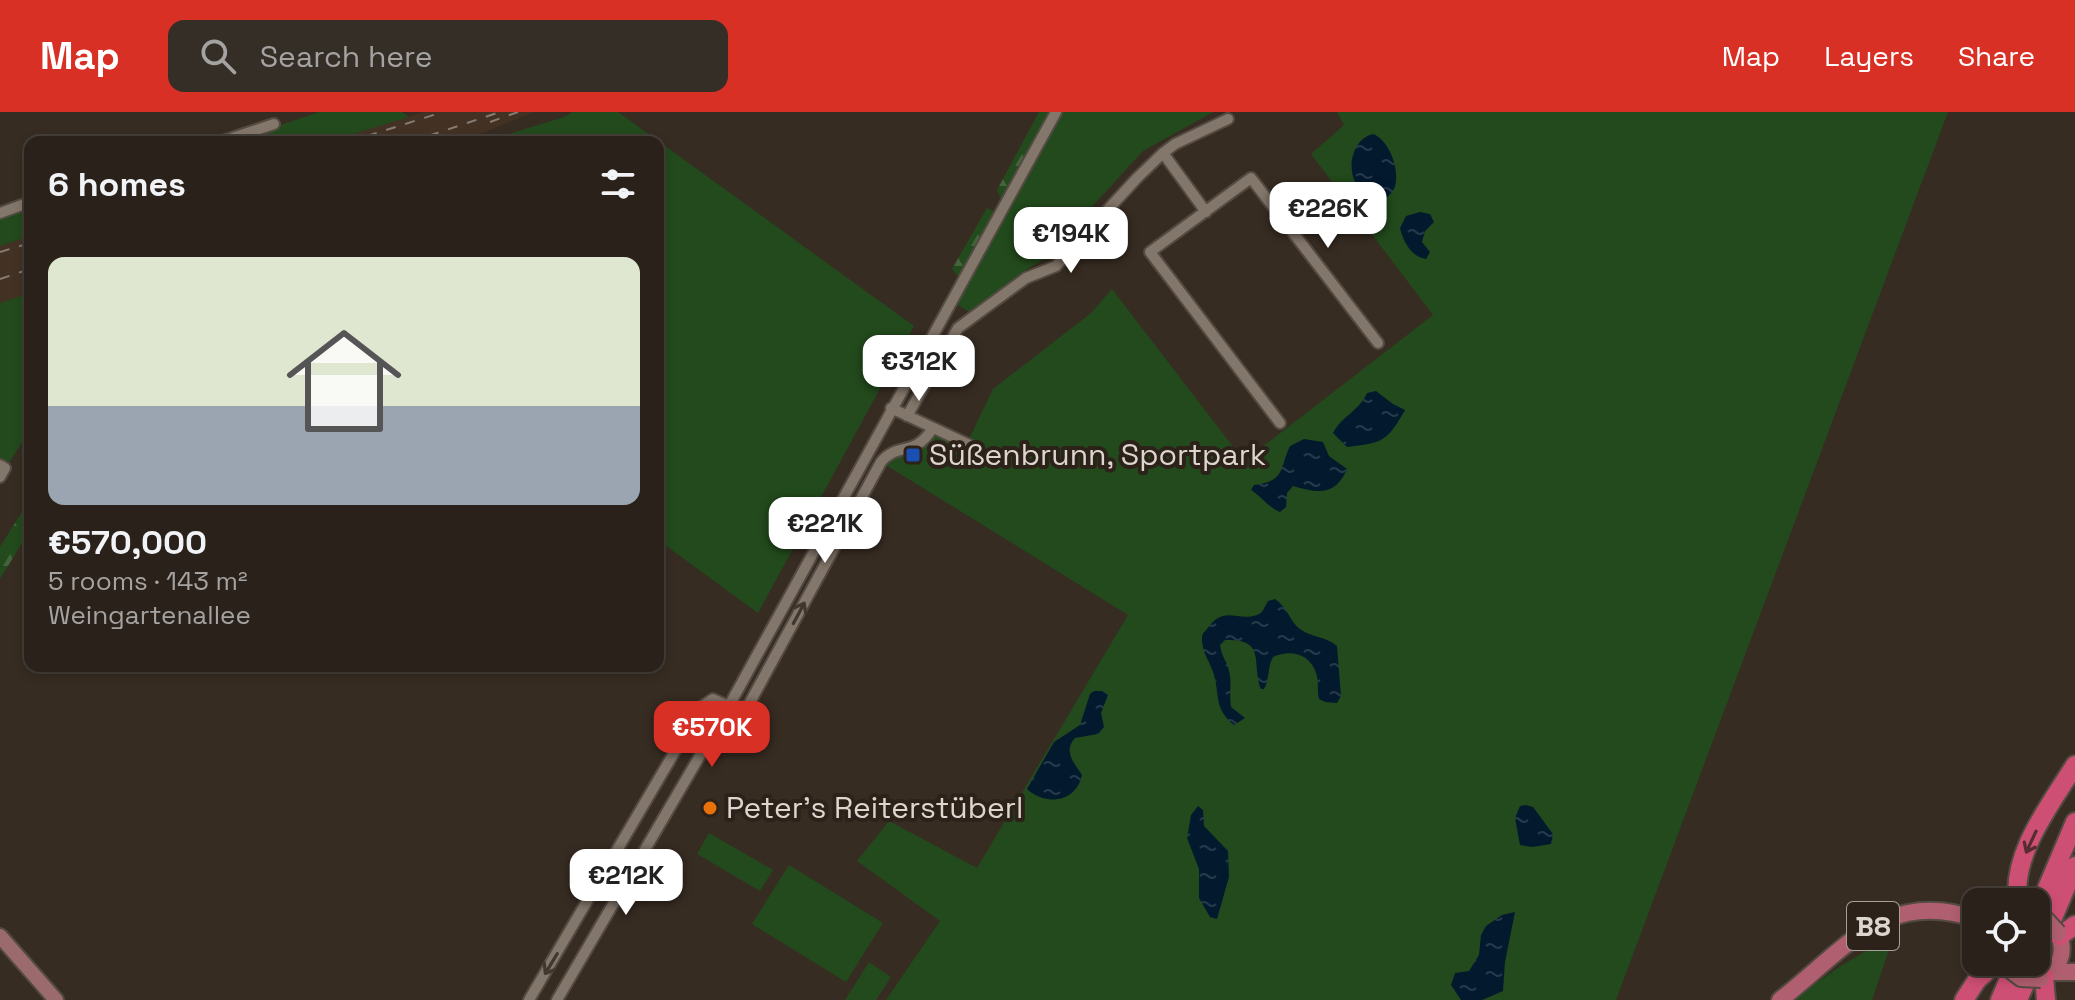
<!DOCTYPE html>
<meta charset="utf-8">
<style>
body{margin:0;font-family:"Space Grotesk",sans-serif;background:#352e27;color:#f1f3f6;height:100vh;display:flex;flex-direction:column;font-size:30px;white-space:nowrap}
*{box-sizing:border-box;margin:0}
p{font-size:26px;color:#a5a3a2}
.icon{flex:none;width:44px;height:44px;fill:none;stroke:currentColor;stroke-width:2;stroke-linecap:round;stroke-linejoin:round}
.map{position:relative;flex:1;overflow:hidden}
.sheet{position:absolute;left:24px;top:24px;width:640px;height:536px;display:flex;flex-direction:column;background:#29211a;border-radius:16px;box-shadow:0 4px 12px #0003,0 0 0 2px #453e39}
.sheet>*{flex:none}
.controls{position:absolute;left:1962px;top:776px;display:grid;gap:16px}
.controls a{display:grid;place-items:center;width:88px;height:88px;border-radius:16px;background:#29211a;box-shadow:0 4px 12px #0003,0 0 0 2px #453e39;font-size:40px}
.price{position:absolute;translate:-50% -68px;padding:0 18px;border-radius:16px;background:#fff;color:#222;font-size:26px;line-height:52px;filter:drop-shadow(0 2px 4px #0008)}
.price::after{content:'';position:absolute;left:50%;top:48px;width:24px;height:18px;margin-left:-12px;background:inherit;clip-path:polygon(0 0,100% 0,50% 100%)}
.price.active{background:#d93025;color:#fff}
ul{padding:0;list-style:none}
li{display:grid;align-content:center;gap:16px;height:424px;padding:0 24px}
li+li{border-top:2px solid #453e39}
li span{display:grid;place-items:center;height:248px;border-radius:16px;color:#555}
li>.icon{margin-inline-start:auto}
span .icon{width:144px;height:144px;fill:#fffc;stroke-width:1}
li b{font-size:34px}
h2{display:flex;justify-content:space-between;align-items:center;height:96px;padding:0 24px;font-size:34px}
header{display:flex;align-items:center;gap:48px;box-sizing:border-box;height:112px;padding:0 40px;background:#d93025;color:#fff}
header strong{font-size:38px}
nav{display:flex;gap:44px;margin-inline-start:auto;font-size:28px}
.search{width:560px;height:72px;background:#352e27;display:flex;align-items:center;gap:20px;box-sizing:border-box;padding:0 28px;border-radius:16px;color:#a5a3a2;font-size:30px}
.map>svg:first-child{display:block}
.built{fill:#433224}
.green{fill:#224a1c}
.forest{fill:url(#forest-firs)}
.water{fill:url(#water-ripples)}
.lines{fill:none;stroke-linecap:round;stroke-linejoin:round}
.street-casing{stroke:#534a42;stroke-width:14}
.secondary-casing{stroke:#534a42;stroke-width:18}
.primary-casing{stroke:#534a42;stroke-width:20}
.highway-casing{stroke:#534a42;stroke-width:22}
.street{stroke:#83766a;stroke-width:10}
.secondary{stroke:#9a6a6d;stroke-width:14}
.primary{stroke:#b05f70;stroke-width:16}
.highway{stroke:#ce4f74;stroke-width:18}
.rail{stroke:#857c73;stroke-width:2;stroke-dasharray:10 10;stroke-linecap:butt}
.primary-bridge-casing{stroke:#534a42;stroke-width:20;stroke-linecap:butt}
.primary-bridge{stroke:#b05f70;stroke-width:16}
.oneway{stroke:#42372d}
.oneway2{stroke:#552d30}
.transit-dot{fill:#1a4fb4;stroke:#2d2219;stroke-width:3}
.food-dot{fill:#e8710a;stroke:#2d2219;stroke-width:3}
.labels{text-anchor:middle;stroke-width:8;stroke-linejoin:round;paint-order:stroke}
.shield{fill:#2d2219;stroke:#a8a098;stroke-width:2}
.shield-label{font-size:28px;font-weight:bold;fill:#ddd6cf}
.poi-label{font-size:30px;fill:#ddd6cf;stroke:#2d2219;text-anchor:start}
</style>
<header>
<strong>Map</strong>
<div class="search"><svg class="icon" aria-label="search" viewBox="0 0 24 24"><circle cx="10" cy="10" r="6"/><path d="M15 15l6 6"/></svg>Search here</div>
<nav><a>Map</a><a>Layers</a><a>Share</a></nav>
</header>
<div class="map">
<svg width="2075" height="888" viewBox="0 0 2075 888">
<defs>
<pattern id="forest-firs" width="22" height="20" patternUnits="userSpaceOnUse" patternTransform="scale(2)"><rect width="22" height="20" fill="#224a1c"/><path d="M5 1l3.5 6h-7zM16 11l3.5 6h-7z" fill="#42633c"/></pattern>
<pattern id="water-ripples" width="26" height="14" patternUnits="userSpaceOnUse" patternTransform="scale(2)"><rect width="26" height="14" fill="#02192e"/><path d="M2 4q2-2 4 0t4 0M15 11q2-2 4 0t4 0" fill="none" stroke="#263a4b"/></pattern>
</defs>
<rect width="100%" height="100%" fill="#372c22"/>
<path class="built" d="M424 0H534L460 30H326Z
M30 124V181L0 191V134Z"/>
<path class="green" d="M319 0H402L409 5 326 30H229Z
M572 0H618L914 214 758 501 658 428V30H483L564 5Z
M1056 0H1213L1143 39 1044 147 1021 161 971 201 951 189Z
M1337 0H1948L1616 888H886L940 809 857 749 889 709 977 756 1128 503 881 350 912 337 932 317 967 331 993 277 1091 201 1112 177 1244 349 1433 203 1311 42 1344 13Z
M30 96V124L0 134V106Z
M30 181V318L0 365V191Z
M709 721 773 758 760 779 697 742Z
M789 753 883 811 846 870 752 812Z
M1894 823 1872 888H1792L1842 853Z
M869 850 891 865 876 888H845Z"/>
<path class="forest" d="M1039 0H1052L1002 89 997 78Z
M987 96 996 101 960 166 952 157Z
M30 387V418L0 467V435Z"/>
<path class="water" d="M1373 22C1389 28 1400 57 1395 74 1395 77 1389 83 1388 85 1344 93 1341 30 1373 22Z
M1420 100 1430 102 1434 110 1425 119 1422 130 1430 140 1426 147C1411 145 1403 129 1400 116L1406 104Z
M1376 279 1393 292 1405 298C1387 330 1382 331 1347 335L1333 321C1342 304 1359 299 1367 281Z
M1304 327 1323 330 1329 344 1347 357C1335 385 1317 381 1293 374L1287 381 1286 395 1280 400C1268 395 1262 385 1251 378L1254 373C1286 369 1279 357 1290 334Z
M1275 487C1288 496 1290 510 1300 517 1312 526 1326 524 1337 534L1341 584 1337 591 1325 590 1319 587C1317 579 1319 569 1316 561 1310 542 1291 537 1273 545 1267 556 1270 567 1264 577H1261C1251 550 1267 527 1225 528L1220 533C1222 546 1227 549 1229 559 1232 568 1229 584 1231 595L1245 606 1234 613C1214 596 1220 586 1214 563 1211 552 1202 540 1202 528 1202 521 1203 522 1207 517 1224 492 1237 510 1257 503 1263 501 1265 494 1268 489Z
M1094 579H1102L1108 583 1101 601 1104 615 1098 622 1075 626C1063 639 1074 651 1082 663 1076 691 1045 694 1027 677L1054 630 1080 613 1090 582Z
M1526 693 1533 695 1553 722 1551 732 1532 735 1520 733 1515 706 1520 694Z
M1198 694 1203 698 1204 714 1228 739 1229 765 1217 807 1210 805 1199 786V757L1187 726 1191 703Z
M1515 800 1505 850 1503 879 1482 888H1461L1451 873 1455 861 1469 859 1479 843 1481 823 1486 814 1502 803Z"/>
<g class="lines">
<g class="street-casing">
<path id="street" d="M220 30 274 12
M1163 41 1206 100
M0 101 30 90
M891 296 972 334
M907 304 958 216 1026 166 1056 154 1137 66 1163 41 1175 32 1228 7
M1280 311 1150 140 1251 66 1378 231
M0 353 5 356 0 365
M529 888 701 595 713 587 735 597 748 594 881 350C897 330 915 345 932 317
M557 888 729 594 1056 0"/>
</g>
<g class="secondary-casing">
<path id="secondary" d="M0 824 56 888"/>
</g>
<g class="primary-casing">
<path id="primary" d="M2052 860H2075
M2041 867C2059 857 2067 841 2058 821
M1780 888C1845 838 1885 776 1976 807"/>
</g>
<g class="highway-casing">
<path id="highway" d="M2018 790C2011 742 2051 692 2075 653
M2036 802 2075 710
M2060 824 2075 813
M2036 846 2075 754
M2044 865 2046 888
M1964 888 1977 868 1997 850
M2000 888 2016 850
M2018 888 2033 854"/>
</g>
<use href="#street" class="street"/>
<use href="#secondary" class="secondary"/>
<use href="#primary" class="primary"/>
<use href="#highway" class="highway"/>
<path class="rail" d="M490 10 518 0
M348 30 443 0
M410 30 500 0
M0 140 30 131
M0 167 30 157"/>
<g class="primary-bridge-casing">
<path id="primary-bridge" d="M2036 805 2047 809 2058 821
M2004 853 2021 866 2041 867"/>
</g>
<use href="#primary-bridge" class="primary-bridge"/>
</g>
<defs><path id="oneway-shaft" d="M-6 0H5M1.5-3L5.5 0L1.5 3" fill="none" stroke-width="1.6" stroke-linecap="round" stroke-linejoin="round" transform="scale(2)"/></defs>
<g class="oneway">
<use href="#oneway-shaft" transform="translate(799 501) rotate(-62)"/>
<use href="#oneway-shaft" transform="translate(551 852) rotate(121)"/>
</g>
<use class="oneway2" href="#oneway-shaft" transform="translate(2031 730) rotate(115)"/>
<rect class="transit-dot" x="905" y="335" width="16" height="16" rx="4"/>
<circle class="food-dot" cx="710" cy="696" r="8"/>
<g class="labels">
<rect class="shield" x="1847" y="790" width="52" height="48" rx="6"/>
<g class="shield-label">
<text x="1873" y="824">B8</text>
</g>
<g class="poi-label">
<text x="929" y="353">Süßenbrunn, Sportpark</text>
<text x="726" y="706">Peter's Reiterstüberl</text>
</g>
</g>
</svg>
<div class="controls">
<a><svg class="icon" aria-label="locate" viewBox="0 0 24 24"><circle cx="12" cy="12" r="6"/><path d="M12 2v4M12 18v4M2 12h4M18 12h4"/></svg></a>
</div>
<b class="price" style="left:1328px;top:138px">€226K</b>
<b class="price" style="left:1071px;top:163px">€194K</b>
<b class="price" style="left:919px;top:291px">€312K</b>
<b class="price" style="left:825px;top:453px">€221K</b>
<b class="price active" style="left:712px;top:657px">€570K</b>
<b class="price" style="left:626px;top:805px">€212K</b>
<section class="sheet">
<h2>6 homes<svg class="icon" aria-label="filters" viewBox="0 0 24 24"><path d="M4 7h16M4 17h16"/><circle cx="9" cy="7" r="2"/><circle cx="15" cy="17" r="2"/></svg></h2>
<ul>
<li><span style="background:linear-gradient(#dfe7d0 60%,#9aa5b1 0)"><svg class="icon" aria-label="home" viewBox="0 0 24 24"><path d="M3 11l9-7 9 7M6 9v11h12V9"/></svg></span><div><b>€570,000</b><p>5 rooms · 143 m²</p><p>Weingartenallee</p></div></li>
</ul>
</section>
</div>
